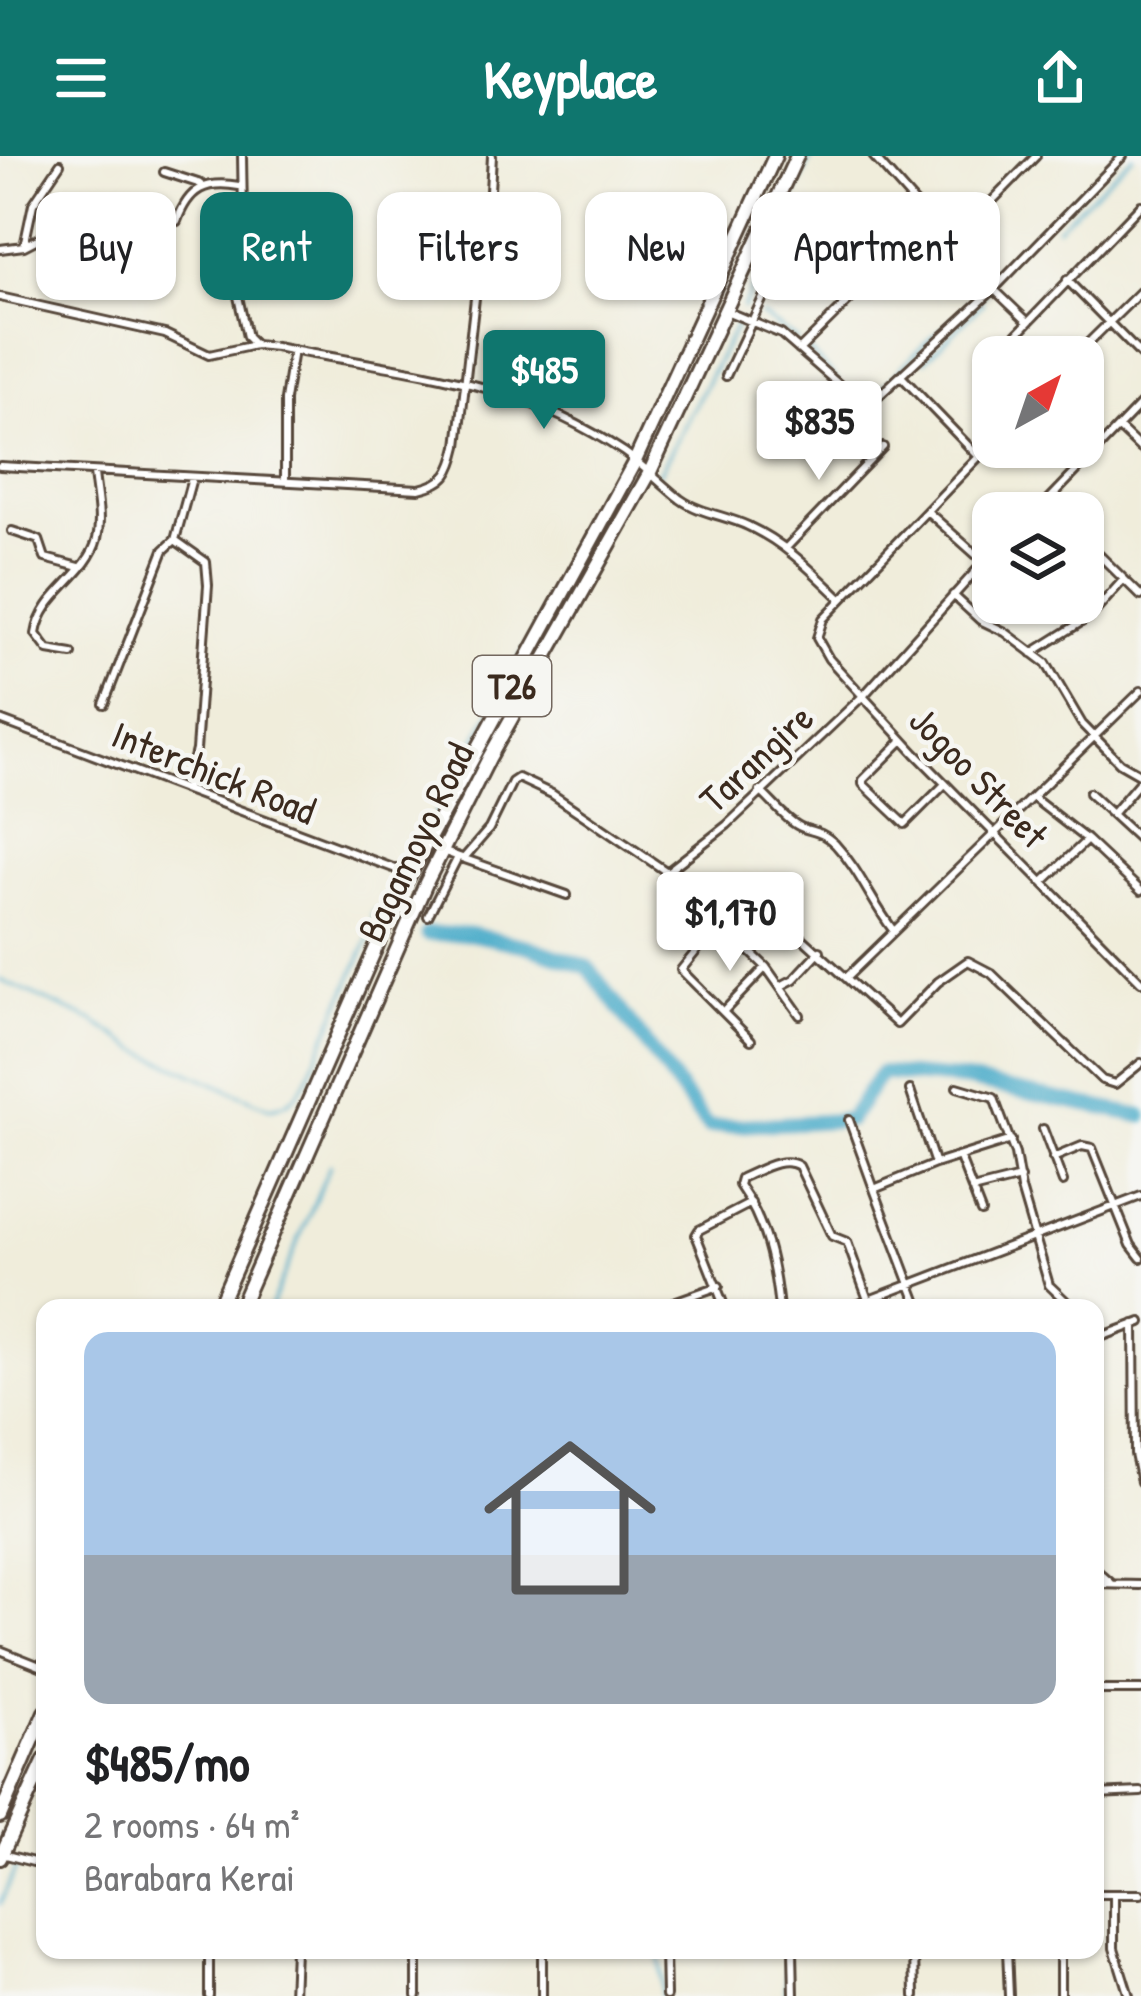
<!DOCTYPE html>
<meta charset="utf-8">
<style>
body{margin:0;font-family:"Patrick Hand",sans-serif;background:#f6f6f6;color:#202124;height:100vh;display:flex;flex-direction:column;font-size:45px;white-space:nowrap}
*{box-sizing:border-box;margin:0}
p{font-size:39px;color:#757577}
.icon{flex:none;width:66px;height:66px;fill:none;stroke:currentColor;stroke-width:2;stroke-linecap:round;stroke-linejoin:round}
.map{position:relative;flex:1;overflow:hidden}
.details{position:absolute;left:36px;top:1143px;width:1068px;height:660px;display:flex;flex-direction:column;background:#fff;border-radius:24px;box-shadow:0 3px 9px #0004}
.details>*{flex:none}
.guide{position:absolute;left:36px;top:36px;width:1071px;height:108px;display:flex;gap:24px}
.needle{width:78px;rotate:40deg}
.buttons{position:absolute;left:972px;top:180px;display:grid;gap:24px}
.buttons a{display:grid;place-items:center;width:132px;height:132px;border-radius:24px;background:#fff;box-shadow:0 3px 9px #0004;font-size:60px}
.price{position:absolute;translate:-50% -102px;padding:0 27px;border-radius:12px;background:#fff;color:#222;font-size:39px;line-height:78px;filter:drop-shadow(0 3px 6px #0008)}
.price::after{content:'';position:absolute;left:50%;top:72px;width:36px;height:27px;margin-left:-18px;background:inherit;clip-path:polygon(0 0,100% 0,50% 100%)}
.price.active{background:#0f766e;color:#fff}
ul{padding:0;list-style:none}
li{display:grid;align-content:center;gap:24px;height:636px;padding:0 48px}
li+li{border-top:3px solid #e0e0e0}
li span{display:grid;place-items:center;height:372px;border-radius:24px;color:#555}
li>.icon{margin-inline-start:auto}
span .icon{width:216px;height:216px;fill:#fffc;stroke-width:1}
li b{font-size:51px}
.tag{padding:0 42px;border-radius:24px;background:#fff;box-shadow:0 3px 9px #0004;font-size:42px;line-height:108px}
.tag.active{background:#0f766e;color:#fff}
header{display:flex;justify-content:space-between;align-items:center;height:156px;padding:0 48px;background:#0f766e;color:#fff;font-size:54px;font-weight:700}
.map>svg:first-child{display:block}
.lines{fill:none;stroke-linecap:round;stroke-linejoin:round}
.stream{stroke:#4aabc9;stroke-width:3}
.river{stroke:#4aabc9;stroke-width:15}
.street-casing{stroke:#56473a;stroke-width:12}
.highway-casing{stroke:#56473a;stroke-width:18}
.street{stroke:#fff;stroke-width:6}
.highway{stroke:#fff;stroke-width:12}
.labels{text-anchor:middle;stroke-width:9;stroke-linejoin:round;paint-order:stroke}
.shield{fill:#f6f6f2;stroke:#73675e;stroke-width:3}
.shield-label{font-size:36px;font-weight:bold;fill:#3b2a1e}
.street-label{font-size:39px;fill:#3b2a1e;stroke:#f6f6f2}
</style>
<header><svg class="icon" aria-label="menu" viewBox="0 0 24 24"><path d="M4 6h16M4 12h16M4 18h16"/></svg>Keyplace<svg class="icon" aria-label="share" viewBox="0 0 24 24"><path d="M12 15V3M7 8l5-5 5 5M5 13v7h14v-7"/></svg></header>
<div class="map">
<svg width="1141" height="1840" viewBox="0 0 1141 1840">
<rect width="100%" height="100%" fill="#f6f6f2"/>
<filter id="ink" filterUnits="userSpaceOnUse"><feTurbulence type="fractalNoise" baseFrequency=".00833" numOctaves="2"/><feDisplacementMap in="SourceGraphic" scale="24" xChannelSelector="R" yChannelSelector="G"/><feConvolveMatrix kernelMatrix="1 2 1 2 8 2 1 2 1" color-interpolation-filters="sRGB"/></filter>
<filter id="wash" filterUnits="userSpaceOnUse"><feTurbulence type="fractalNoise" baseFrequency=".004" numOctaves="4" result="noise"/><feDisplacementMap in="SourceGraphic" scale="48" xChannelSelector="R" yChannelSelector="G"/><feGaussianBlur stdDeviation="2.7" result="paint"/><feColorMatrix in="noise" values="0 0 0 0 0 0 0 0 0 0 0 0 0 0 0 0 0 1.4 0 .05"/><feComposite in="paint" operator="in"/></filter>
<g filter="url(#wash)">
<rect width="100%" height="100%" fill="#f0eddb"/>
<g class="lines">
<path class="stream" d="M1057 72 1133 0
M743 152 812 0
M761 159 797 184
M806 192 837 223
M925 205 983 147
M873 241 924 188 985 137
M659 318 738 166
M430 668 623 311
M0 824 93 865 138 894 270 952C289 949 296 941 306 925L379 760
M270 1152 330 1009
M0 1748 17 1709
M659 1794 661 1840
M786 1794V1840"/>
<path class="river" d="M379 760H382
M427 778H470L527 790 588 811 708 971 849 964 881 917 965 924 1141 960"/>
</g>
</g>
<g filter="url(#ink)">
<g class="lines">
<g class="street-casing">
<path id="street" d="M242 0 243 57 233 99V118L247 181 255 189
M873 0 979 119 1027 165
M164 16 201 28
M952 86 1036 0
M24 90 33 48 60 8
M0 93 24 90 55 74 93 82 110 76 147 88 157 61 177 65C189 32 206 24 239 30
M1067 124 1141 199
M0 141 165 178 209 199 255 189 276 191C407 217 508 219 624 296 644 310 661 328 680 343 699 357 727 360 748 370 785 387 812 415 841 443
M726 155 781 178 859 246 870 248 994 133 1123 0
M799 194 891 103 938 69
M995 201 1141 49
M1074 201 1141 135
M726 220 798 68 794 63 772 58
M901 220 979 301
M1120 273 1141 293
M993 286 823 463 817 482 829 503 915 597 1141 826
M0 310 419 333C447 327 452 316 458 290L481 90 488 69 492 0
M285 324V244L293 194
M1046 347 1056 357
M928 356 983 405
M1036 357 1141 248
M12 375 39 384 45 402 79 411
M1083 383 1141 440
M786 392 883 291
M953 439 980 464 1005 476 1046 507 1082 568 1120 607 1141 619
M1032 497 1091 460 1124 423
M72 498 48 494 36 478C42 437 87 421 97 383 102 363 96 338 94 317
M104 548 164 394 175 384
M0 564 409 718
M903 584 863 624V628L905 668 945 628
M186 633 196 594 208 429 206 406 175 384 192 322
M760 635C772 645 788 667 803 672 818 677 822 676 835 688 860 715 871 745 893 774
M1089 637 1141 685
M1032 641 1086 683
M1113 657 1141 624
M442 695 567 739
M464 702 489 673 512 626 518 622 552 638 667 716 727 669 865 538 993 396
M667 716 766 811 800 859
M1043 726 1087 684 1141 735
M428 760 458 701
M719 767 681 814 751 884
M790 771 897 868 938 826 968 805 991 817 1102 924 1115 928 1141 907
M848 820 1141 535
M781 830 794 823 820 795
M723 856 766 811
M957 931 994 942 1015 998 1021 1033 1049 1129 1073 1152
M910 934 935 1008
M849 964 874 1033
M1043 973 1063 1026
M960 1002 981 1056
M1053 1002 1082 990 1092 992 1131 1089 1141 1102
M972 1034 1020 1022
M657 1152 719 1130
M725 1152 696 1079 699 1074 751 1047
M779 1152C774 1107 766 1067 739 1029L741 1022C759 1015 781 999 799 1010L832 1080 847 1086 871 1152
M848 1152 1141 1040
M919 1152 874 1033 935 1008 1011 984
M1134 1168 1135 1298 1141 1326
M1095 1183 1141 1166
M1095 1413 1111 1427
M1095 1428 1141 1429
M0 1494 45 1512
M1095 1534H1141
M1095 1638 1141 1636
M2 1698 45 1709
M1095 1738H1141
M1114 1738V1792L1129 1840
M665 1794 666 1840
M793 1794 794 1840
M914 1794 915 1840
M1007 1794 1009 1840
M1060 1794V1840
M209 1840V1794
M293 1840 295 1794
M417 1840V1794
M542 1840V1794"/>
</g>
<g class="highway-casing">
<path id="highway" d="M218 1152 402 732 635 305 775 0
M240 1152 426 727 489 602 649 318 797 0
M0 1660 45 1556
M0 1702 45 1604"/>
</g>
<use href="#street" class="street"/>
<use href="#highway" class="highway"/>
</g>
</g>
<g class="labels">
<rect class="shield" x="473" y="500" width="78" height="60" rx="9"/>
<g class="shield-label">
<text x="512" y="543">T26</text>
</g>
<g class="street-label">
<text transform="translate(756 602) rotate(-43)" y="14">Tarangire</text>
<text transform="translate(214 616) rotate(22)" y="14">Interchick Road</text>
<text transform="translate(979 621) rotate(46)" y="14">Jogoo Street</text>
<text transform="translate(415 686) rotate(-64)" y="14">Bagamoyo Road</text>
</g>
</g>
</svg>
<div class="buttons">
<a><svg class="needle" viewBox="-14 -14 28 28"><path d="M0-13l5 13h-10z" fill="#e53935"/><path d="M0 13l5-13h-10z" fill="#757577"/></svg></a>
<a><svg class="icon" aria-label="layers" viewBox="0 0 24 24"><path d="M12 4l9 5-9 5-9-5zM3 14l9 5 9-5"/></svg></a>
</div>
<b class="price active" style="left:544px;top:276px">$485</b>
<b class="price" style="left:819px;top:327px">$835</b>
<b class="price" style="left:730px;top:818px">$1,170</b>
<div class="guide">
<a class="tag">Buy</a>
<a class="tag active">Rent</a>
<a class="tag">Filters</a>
<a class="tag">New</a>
<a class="tag">Apartment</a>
</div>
<section class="details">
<ul>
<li><span style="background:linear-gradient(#a9c7e8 60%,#9aa5b1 0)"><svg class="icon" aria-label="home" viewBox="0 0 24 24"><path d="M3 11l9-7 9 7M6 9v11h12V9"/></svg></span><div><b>$485/mo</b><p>2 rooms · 64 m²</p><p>Barabara Kerai</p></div></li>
</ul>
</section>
</div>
